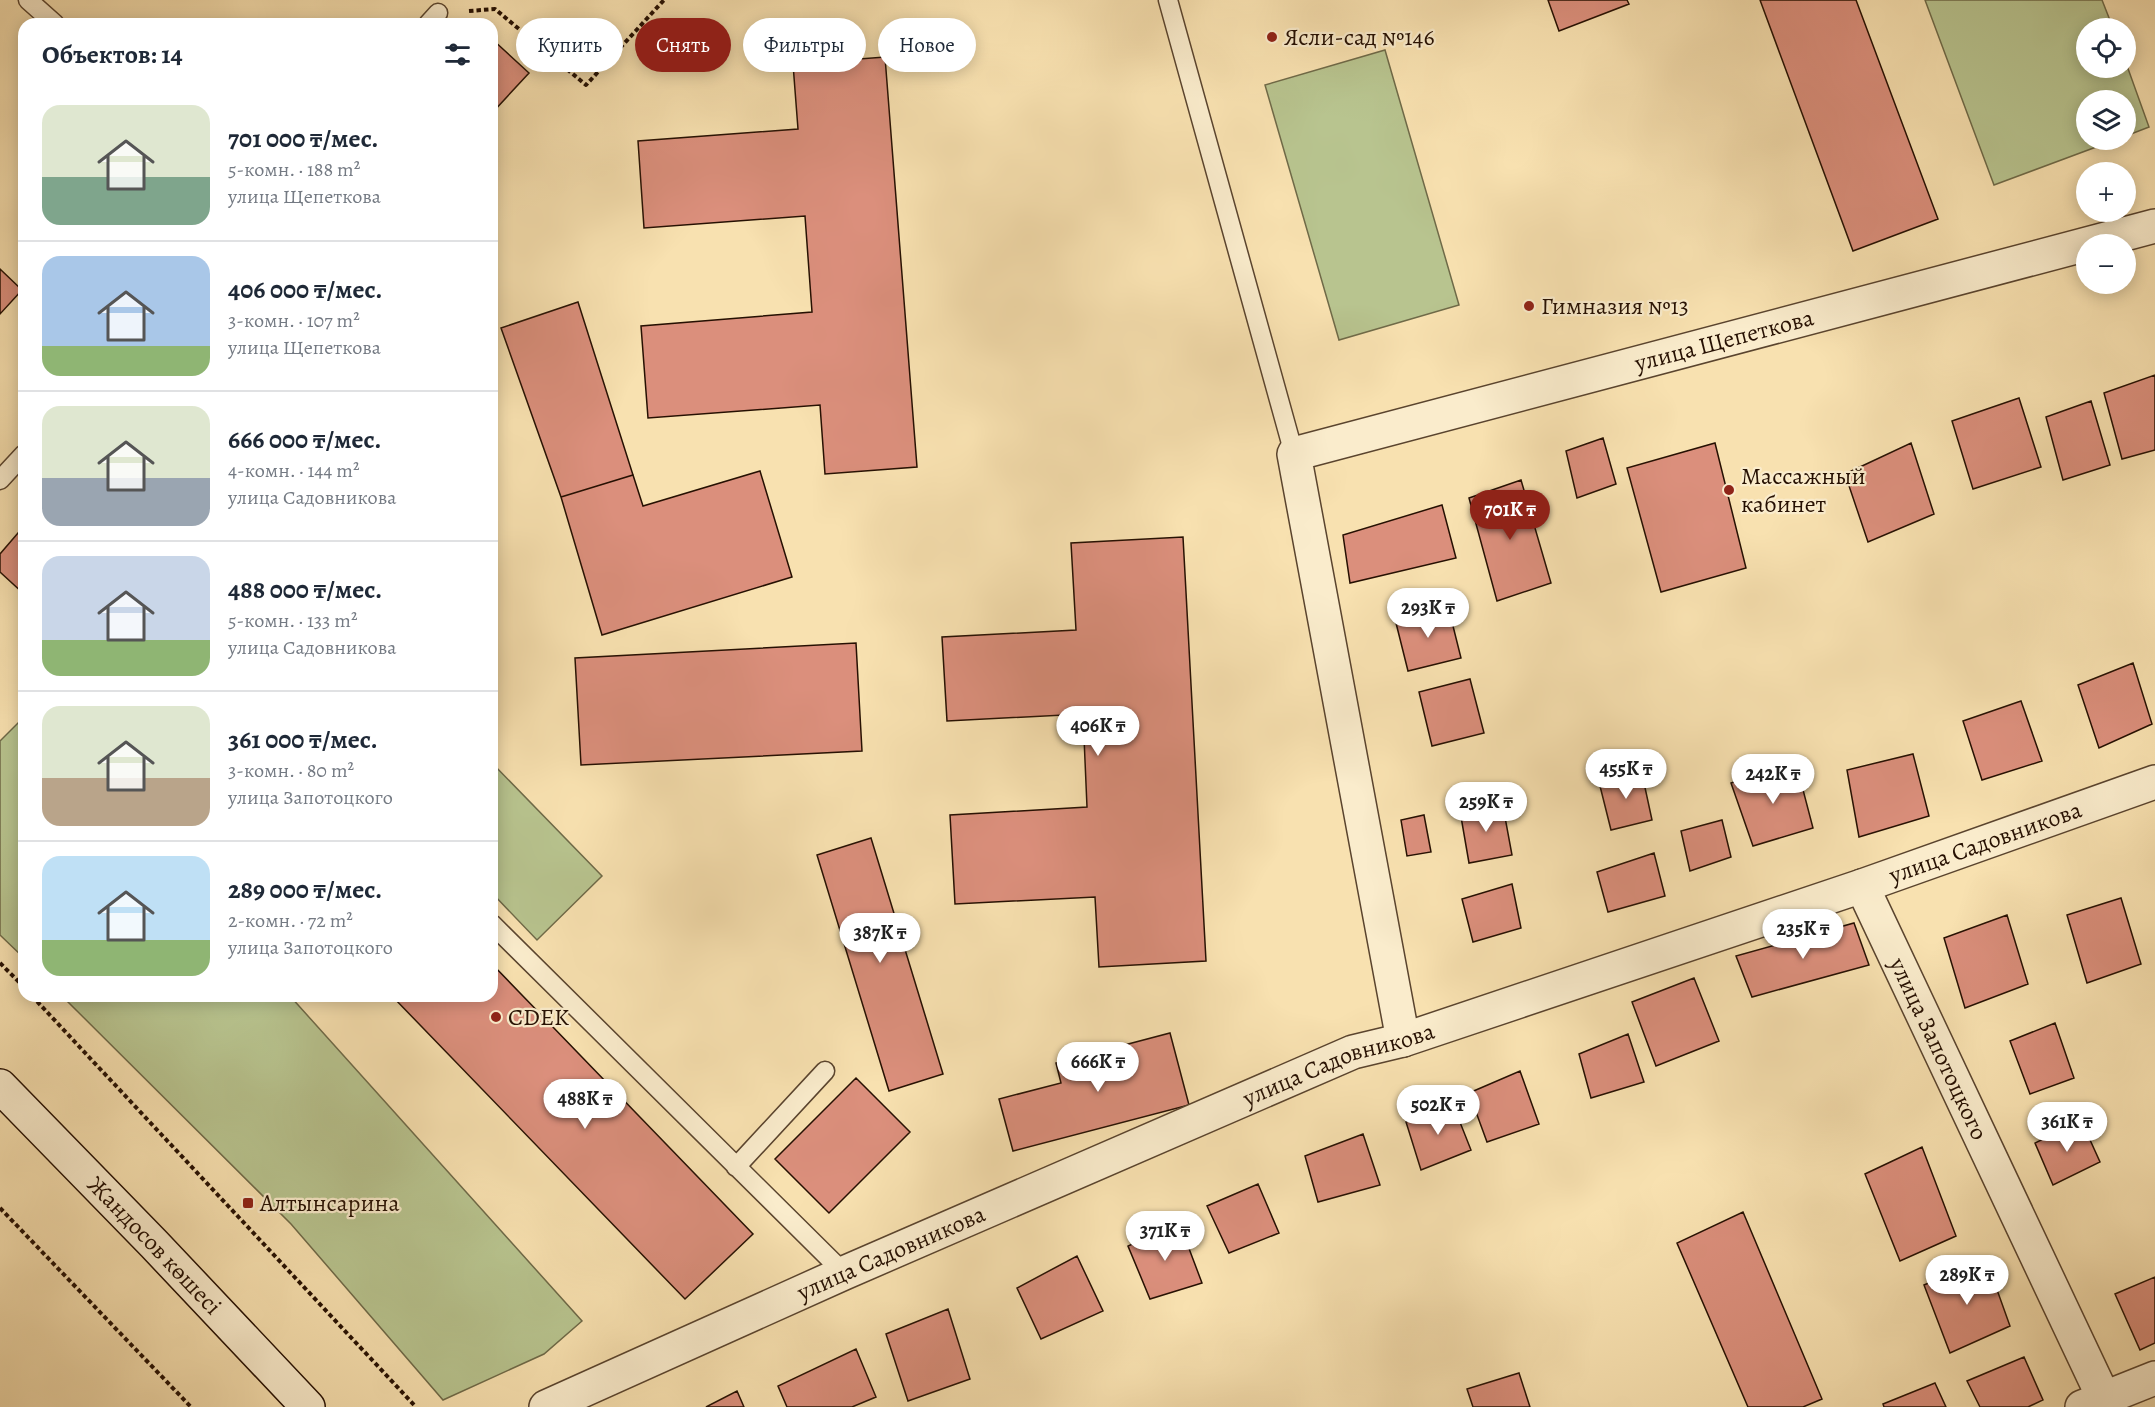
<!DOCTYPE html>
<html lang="ru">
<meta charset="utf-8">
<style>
body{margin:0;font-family:Alegreya,serif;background:#f2f2f3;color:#1f2937;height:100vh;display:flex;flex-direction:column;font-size:22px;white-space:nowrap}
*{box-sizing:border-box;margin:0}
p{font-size:20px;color:#747a83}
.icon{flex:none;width:33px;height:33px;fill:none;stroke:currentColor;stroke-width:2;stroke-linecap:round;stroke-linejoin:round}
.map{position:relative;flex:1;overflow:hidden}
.side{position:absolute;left:18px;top:18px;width:480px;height:984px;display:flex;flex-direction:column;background:#fff;border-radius:18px;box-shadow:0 3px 15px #0003}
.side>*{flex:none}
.top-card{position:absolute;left:516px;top:18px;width:570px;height:54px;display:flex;gap:12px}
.fabs{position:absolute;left:2076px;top:18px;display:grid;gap:12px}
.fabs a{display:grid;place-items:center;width:60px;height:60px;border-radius:50%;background:#fff;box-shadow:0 3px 15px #0003;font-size:30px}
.price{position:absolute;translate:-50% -51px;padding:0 14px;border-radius:21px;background:#fff;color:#222;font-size:20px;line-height:39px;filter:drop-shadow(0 2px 3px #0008)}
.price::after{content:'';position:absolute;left:50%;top:36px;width:18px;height:14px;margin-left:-9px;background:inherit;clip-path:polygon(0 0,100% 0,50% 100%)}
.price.selected{background:#8f2418;color:#fff}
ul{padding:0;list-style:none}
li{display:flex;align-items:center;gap:18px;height:150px;padding:0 24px}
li+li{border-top:2px solid #e0e1e3}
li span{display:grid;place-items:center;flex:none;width:168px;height:120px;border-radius:18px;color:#555}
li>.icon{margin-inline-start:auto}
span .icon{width:72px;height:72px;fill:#fffc;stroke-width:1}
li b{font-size:26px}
h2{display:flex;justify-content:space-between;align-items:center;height:72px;padding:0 24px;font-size:26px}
.tag{padding:0 21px;border-radius:27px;background:#fff;box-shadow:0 3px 15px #0003;font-size:21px;line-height:54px}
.tag.selected{background:#8f2418;color:#fff}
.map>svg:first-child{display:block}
.green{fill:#b8c48f;stroke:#6f6a48;stroke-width:1.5}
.building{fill:#db8f7c;stroke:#261002;stroke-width:1.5}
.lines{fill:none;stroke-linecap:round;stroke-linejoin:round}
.lane-casing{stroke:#5a442e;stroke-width:21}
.street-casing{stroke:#5a442e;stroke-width:36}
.secondary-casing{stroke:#261002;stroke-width:36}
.path{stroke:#261002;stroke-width:4;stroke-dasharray:4.5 3;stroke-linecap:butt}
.lane{stroke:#faeccc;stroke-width:18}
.street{stroke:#faeccc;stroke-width:33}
.secondary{stroke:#faeccc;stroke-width:33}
.poi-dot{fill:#8f2418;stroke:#faeccc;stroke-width:2}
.labels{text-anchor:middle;stroke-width:4.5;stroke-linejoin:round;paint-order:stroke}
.poi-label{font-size:24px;fill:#261002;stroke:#faeccc;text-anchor:start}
.street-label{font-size:24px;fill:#261002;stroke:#faeccc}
</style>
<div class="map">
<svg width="2155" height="1407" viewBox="0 0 2155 1407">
<rect width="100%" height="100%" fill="#f8e1b0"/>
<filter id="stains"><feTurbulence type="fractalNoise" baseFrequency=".00333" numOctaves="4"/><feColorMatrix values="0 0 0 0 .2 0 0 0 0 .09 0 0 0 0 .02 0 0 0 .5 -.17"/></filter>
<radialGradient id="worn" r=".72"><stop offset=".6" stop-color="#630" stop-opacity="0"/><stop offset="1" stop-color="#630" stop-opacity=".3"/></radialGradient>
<path class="green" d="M1925 0H2102L2113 28H2086V68H2126V63L2149 127 2126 136V100H2086V140H2115L1994 185Z
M1385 50 1459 305 1339 340 1265 85Z
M24 717V958L0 935V741Z
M493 764 602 876 537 940 492 893Z
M62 996H290L582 1321 544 1354 443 1400 291 1224Z"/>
<path class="building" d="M1548 0H1627L1629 4 1559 31Z
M1760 0H1856L1938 219 1853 251Z
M492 39 529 73 492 113Z
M885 57 917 467 825 474 820 405 648 418 641 326 812 312 805 216 644 228 638 141 798 129 793 64Z
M0 269 22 290 0 314Z
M578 302 633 475 561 497 501 328Z
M2155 375V450L2122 459 2104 393Z
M2019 398 2041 467 1973 489 1952 421Z
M2091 401 2110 465 2063 480 2046 417Z
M1603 438 1616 484 1577 498 1566 451Z
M1715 443 1746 568 1661 592 1627 468Z
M1911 443 1934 514 1868 542 1845 474Z
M760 471 792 577 602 635 561 497 633 475 643 506Z
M1521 480 1551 583 1497 601 1469 498Z
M1442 505 1456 558 1350 583 1343 535Z
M24 526V594L0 572V554Z
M1183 537 1206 961 1099 967 1095 897 955 904 950 815 1087 807 1083 714 947 721 942 637 1076 630 1071 543Z
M1448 606 1461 658 1408 671 1395 619Z
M856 643 862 751 581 765 575 658Z
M2133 663 2152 724 2099 748 2078 685Z
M1470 679 1484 733 1432 746 1419 692Z
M2021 701 2042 761 1982 780 1963 721Z
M1913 754 1929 816 1859 837 1847 770Z
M1796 763 1813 828 1753 846 1731 783Z
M1641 769 1652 820 1611 830 1599 782Z
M1502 801 1512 855 1469 863 1460 811Z
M1424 815 1431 852 1407 856 1401 820Z
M1722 820 1731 857 1690 871 1681 831Z
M871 838 943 1074 889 1091 817 855Z
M1654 853 1665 896 1608 912 1597 872Z
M1512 884 1521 928 1473 942 1462 899Z
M2121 898 2141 964 2087 983 2067 915Z
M2007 915 2028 984 1965 1008 1944 938Z
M1854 923 1869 965 1752 997 1736 956Z
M492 964 753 1234 685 1299 392 996H492Z
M1694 978 1719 1041 1656 1066 1632 1002Z
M2055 1023 2074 1078 2030 1094 2010 1041Z
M1170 1033 1189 1105 1013 1151 999 1099 1061 1083 1056 1063Z
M1628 1034 1644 1082 1591 1098 1579 1054Z
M1520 1071 1539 1124 1487 1142 1469 1093Z
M856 1078 910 1132 829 1213 775 1159Z
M1452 1102 1471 1150 1421 1170 1406 1122Z
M2081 1120 2100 1162 2053 1185 2035 1143Z
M1363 1134 1380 1185 1318 1202 1305 1156Z
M1922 1147 1956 1236 1900 1261 1865 1174Z
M1258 1184 1279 1233 1229 1253 1207 1206Z
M1743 1212 1822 1399 1803 1407H1748L1677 1243Z
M1179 1222 1202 1283 1150 1299 1128 1246Z
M1077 1256 1103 1311 1041 1339 1017 1288Z
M1986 1259 2010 1326 1950 1353 1924 1285Z
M2155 1277V1343L2140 1350 2115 1294Z
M948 1309 970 1379 908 1401 886 1334Z
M856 1349 876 1397 852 1407H787L778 1386Z
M2024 1357 2043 1400 2028 1407H1980L1967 1381Z
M1519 1373 1530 1407H1473L1467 1389Z
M1935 1383 1946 1407H1884L1883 1404Z
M737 1391 744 1407H706Z"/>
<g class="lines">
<g class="lane-casing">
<path id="lane" d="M28 0 55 24
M1168 0 1294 454
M428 24 438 13
M0 480 24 454
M492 924 844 1273
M736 1167 825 1071"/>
</g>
<g class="street-casing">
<g id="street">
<path id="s1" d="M1862 886 2108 1407"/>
<path id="s2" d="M1403 1040 1294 454 2155 226"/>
<path id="s3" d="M546 1407 844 1273 1353 1052 1403 1040 1862 886 2155 782"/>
<path d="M2082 1407 2155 1378"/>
</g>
</g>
<g class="secondary-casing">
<g id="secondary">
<path id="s4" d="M0 1086 154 1244 308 1407"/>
</g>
</g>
<path class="path" d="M469 11 495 9 586 85 664 0
M0 963 24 987
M32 996 416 1407
M0 1208 191 1407"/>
<use href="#lane" class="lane"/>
<use href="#street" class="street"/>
<use href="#secondary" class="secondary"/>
</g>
<g class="poi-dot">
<circle cx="1272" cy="37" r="6"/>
<circle cx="1529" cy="306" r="6"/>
<circle cx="1729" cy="490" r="6"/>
<circle cx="496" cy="1017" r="6"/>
<rect x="242" y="1197" width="12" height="12" rx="3"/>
</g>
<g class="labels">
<g class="poi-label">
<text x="1284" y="45">Ясли-сад №146</text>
<text x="1541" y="314">Гимназия №13</text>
<text x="1741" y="484">Массажный<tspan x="1741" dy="28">кабинет</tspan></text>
<text x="508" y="1025">CDEK</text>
<text x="260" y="1211">Алтынсарина</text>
</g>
<g class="street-label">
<text dy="8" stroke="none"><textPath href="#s2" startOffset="1041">улица Щепеткова</textPath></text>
<text dy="8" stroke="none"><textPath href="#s3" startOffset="1548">улица Садовникова</textPath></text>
<text dy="8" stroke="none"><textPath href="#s1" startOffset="180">улица Запотоцкого</textPath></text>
<text dy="8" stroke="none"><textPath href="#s3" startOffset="864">улица Садовникова</textPath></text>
<text dy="8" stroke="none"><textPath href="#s4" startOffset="222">Жандосов көшесі</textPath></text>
<text dy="8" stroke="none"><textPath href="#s3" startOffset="378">улица Садовникова</textPath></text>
</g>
</g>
<rect width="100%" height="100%" filter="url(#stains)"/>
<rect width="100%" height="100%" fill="url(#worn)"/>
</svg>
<div class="fabs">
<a><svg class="icon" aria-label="locate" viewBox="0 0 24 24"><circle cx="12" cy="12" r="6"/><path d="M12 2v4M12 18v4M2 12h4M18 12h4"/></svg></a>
<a><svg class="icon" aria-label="layers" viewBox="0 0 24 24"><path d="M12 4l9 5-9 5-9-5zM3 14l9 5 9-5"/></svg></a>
<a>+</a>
<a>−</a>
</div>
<b class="price selected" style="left:1510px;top:541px">701K ₸</b>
<b class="price" style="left:1428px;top:639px">293K ₸</b>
<b class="price" style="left:1098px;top:757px">406K ₸</b>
<b class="price" style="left:1626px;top:800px">455K ₸</b>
<b class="price" style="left:1773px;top:805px">242K ₸</b>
<b class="price" style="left:1486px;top:833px">259K ₸</b>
<b class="price" style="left:1803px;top:960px">235K ₸</b>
<b class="price" style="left:880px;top:964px">387K ₸</b>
<b class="price" style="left:1098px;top:1093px">666K ₸</b>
<b class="price" style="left:585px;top:1130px">488K ₸</b>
<b class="price" style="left:1438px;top:1136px">502K ₸</b>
<b class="price" style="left:2067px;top:1153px">361K ₸</b>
<b class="price" style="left:1165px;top:1262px">371K ₸</b>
<b class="price" style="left:1967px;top:1306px">289K ₸</b>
<div class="top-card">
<a class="tag">Купить</a>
<a class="tag selected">Снять</a>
<a class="tag">Фильтры</a>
<a class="tag">Новое</a>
</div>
<section class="side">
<h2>Объектов: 14<svg class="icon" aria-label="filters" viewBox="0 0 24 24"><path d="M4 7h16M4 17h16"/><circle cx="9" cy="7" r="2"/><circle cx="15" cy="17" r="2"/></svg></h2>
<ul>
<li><span style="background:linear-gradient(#dfe7d0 60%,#7fa58c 0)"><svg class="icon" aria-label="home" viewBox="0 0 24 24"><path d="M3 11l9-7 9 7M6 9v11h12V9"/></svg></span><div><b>701 000 ₸/мес.</b><p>5-комн. · 188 m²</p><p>улица Щепеткова</p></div></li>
<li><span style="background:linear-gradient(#a9c7e8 75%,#8fb573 0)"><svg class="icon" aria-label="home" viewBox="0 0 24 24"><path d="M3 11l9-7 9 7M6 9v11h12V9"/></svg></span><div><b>406 000 ₸/мес.</b><p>3-комн. · 107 m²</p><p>улица Щепеткова</p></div></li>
<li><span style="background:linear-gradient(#dfe7d0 60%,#9aa5b1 0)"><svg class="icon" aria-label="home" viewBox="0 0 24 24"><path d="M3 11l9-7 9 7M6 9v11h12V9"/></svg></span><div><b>666 000 ₸/мес.</b><p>4-комн. · 144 m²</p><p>улица Садовникова</p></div></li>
<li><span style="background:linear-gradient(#c9d6e8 70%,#8fb573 0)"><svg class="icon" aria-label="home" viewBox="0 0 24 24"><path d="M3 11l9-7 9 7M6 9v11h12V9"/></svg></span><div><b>488 000 ₸/мес.</b><p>5-комн. · 133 m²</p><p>улица Садовникова</p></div></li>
<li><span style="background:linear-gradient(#dfe7d0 60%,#b9a48a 0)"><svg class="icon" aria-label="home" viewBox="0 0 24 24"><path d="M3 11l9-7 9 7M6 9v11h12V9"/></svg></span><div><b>361 000 ₸/мес.</b><p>3-комн. · 80 m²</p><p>улица Запотоцкого</p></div></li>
<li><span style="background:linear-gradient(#bfe0f5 70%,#8fb573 0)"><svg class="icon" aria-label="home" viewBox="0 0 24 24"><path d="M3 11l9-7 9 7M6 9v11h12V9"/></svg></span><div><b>289 000 ₸/мес.</b><p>2-комн. · 72 m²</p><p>улица Запотоцкого</p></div></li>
</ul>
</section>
</div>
